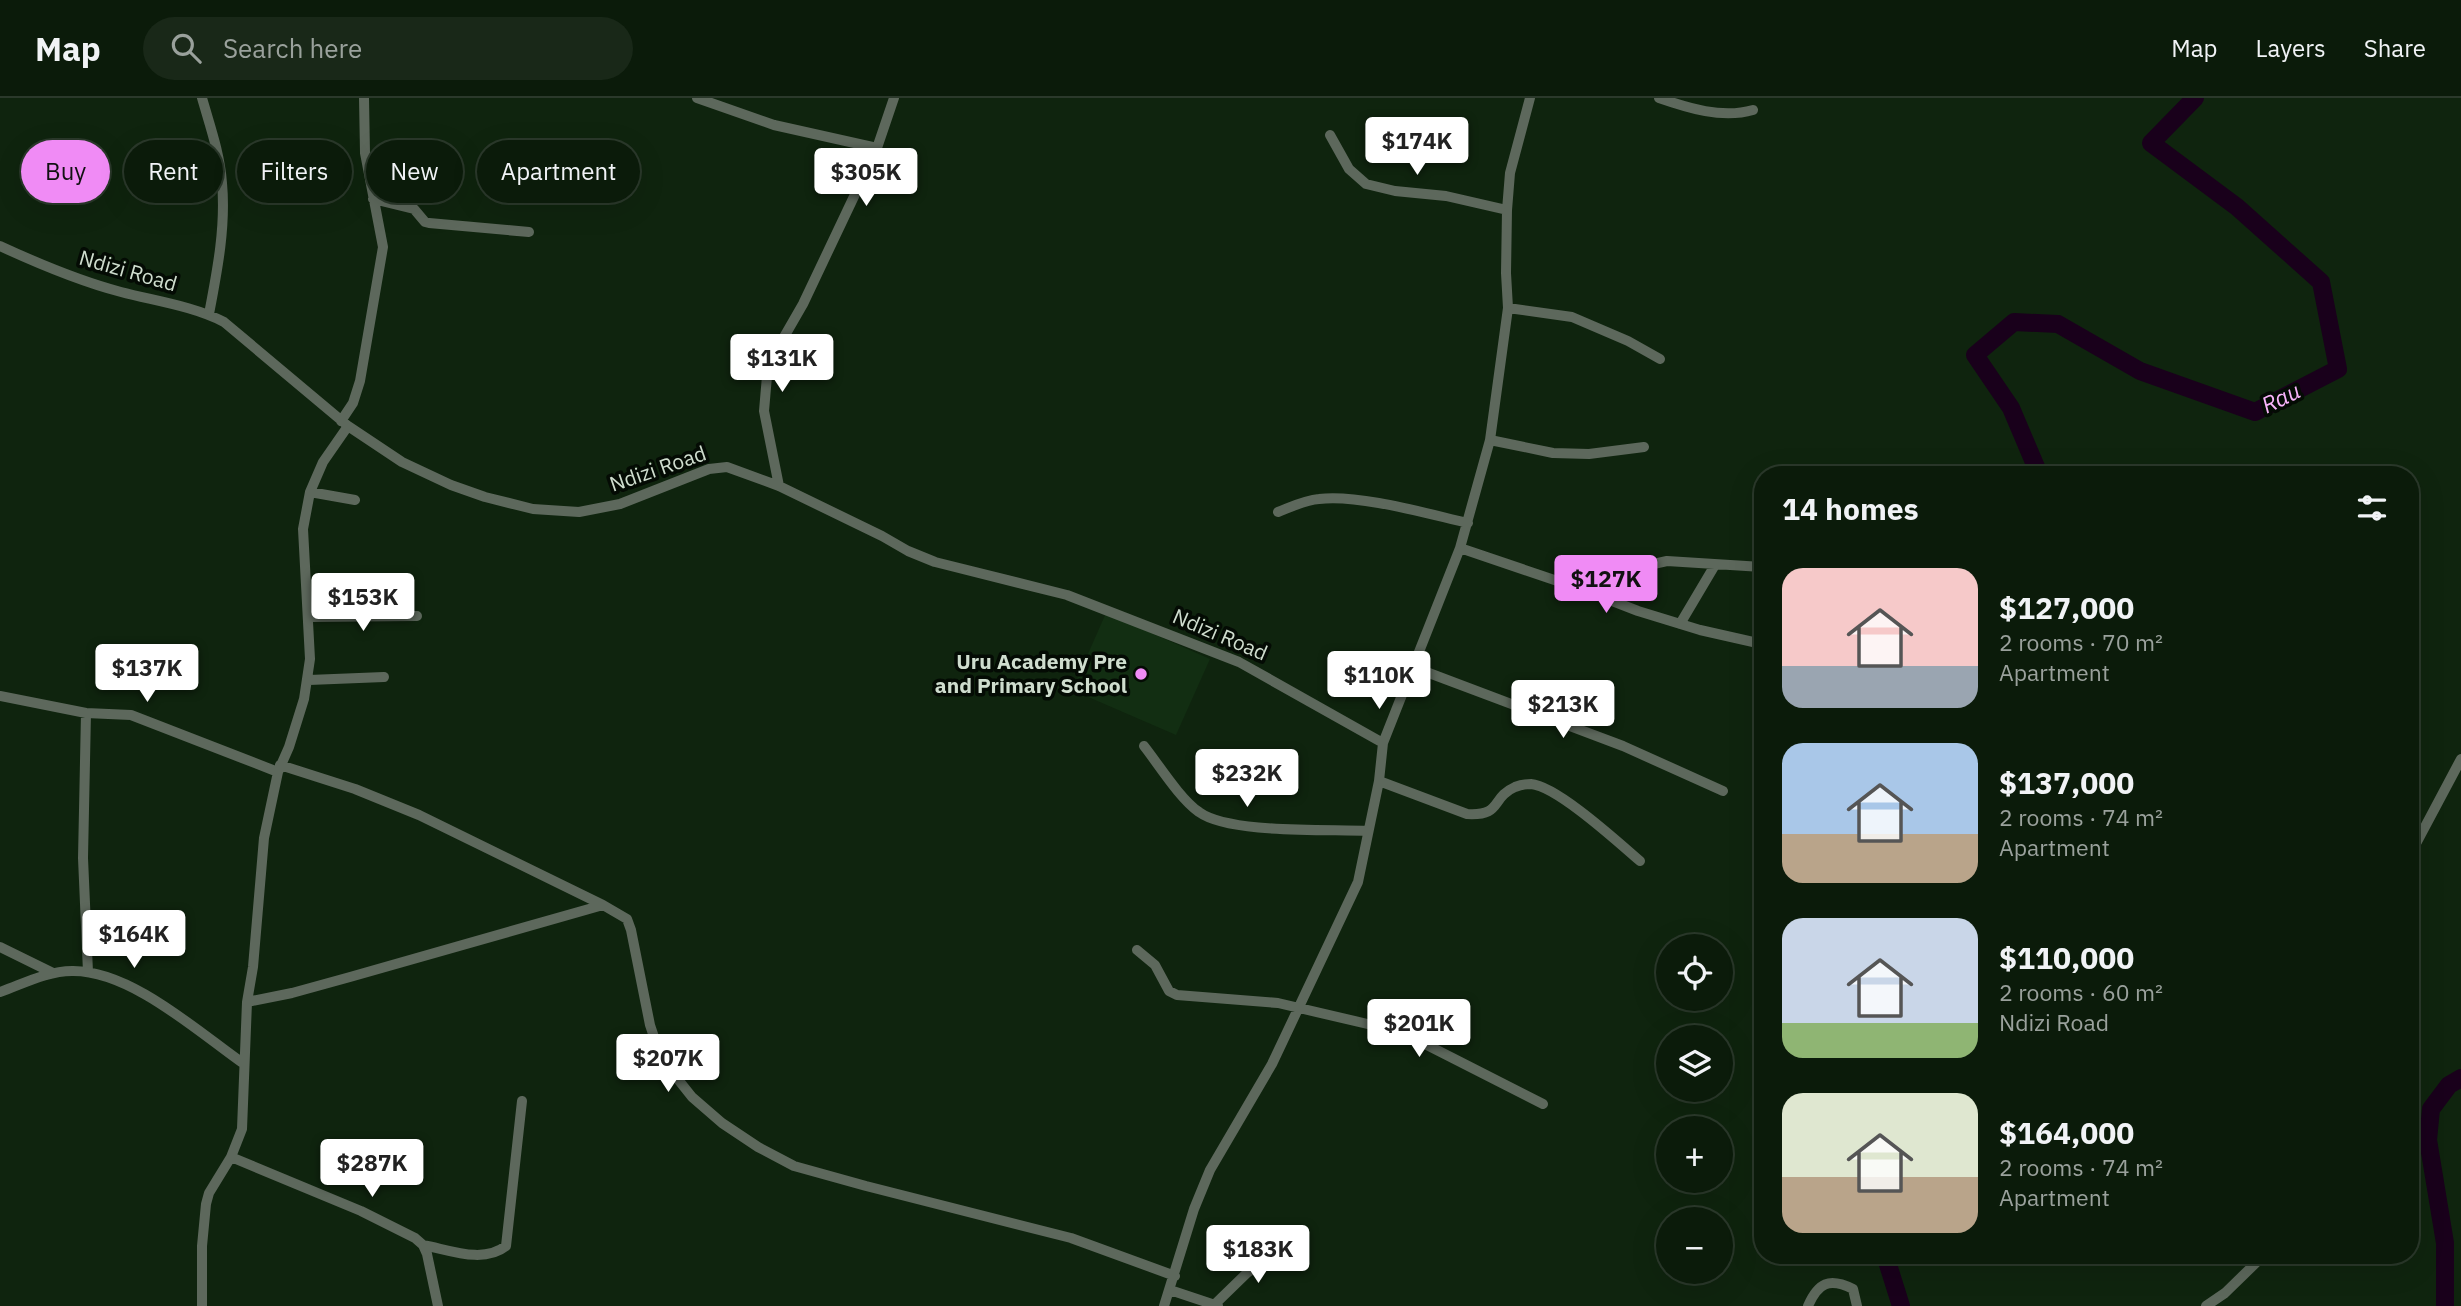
<!DOCTYPE html>
<meta charset="utf-8">
<style>
body{margin:0;font-family:"IBM Plex Sans",sans-serif;background:#192818;color:#f1f3f6;height:100vh;display:flex;flex-direction:column;font-size:26px;white-space:nowrap}
*{box-sizing:border-box;margin:0}
p{font-size:23px;color:#9aa19c}
.icon{flex:none;width:38px;height:38px;fill:none;stroke:currentColor;stroke-width:2;stroke-linecap:round;stroke-linejoin:round}
.map{position:relative;flex:1;overflow:hidden}
.drawer{position:absolute;left:1754px;top:368px;width:665px;height:798px;display:flex;flex-direction:column;background:#0b1b0a;border-radius:28px;box-shadow:0 7px 28px #0002,0 0 0 2px #2b392b}
.drawer>*{flex:none}
.guide{position:absolute;left:21px;top:42px;width:665px;height:63px;display:flex;gap:14px}
.controls{position:absolute;left:1656px;top:836px;display:grid;gap:14px}
.controls a{display:grid;place-items:center;width:77px;height:77px;border-radius:50%;background:#0b1b0a;box-shadow:0 7px 28px #0002,0 0 0 2px #2b392b;font-size:35px}
.price{position:absolute;translate:-50% -60px;padding:0 16px;border-radius:7px;background:#fff;color:#222;font-size:23px;line-height:46px;filter:drop-shadow(0 2px 4px #0008)}
.price::after{content:'';position:absolute;left:50%;top:42px;width:21px;height:16px;margin-left:-10px;background:inherit;clip-path:polygon(0 0,100% 0,50% 100%)}
.price.active{background:#f08bf5;color:#111}
ul{padding:0;list-style:none}
li{display:flex;align-items:center;gap:21px;height:175px;padding:0 28px}
li span{display:grid;place-items:center;flex:none;width:196px;height:140px;border-radius:21px;color:#555}
li>.icon{margin-inline-start:auto}
span .icon{width:84px;height:84px;fill:#fffc;stroke-width:1}
li b{font-size:30px}
h2{display:flex;justify-content:space-between;align-items:center;height:84px;padding:0 28px;font-size:30px}
.pill{padding:0 24px;border-radius:32px;background:#0b1b0a;box-shadow:0 7px 28px #0002,0 0 0 2px #2b392b;font-size:24px;line-height:63px}
.pill.active{background:#f08bf5;color:#111}
header{display:flex;align-items:center;gap:42px;box-sizing:border-box;height:98px;padding:0 35px;background:#0b1b0a;border-bottom:2px solid #2b392b}
header strong{font-size:33px}
nav{display:flex;gap:38px;margin-inline-start:auto;font-size:24px}
.search{width:490px;height:63px;background:#192818;display:flex;align-items:center;gap:18px;box-sizing:border-box;padding:0 24px;border-radius:38px;color:#9aa19c;font-size:26px}
.map>svg:first-child{display:block}
.built{fill:#122e12}
.lines{fill:none;stroke-linecap:round;stroke-linejoin:round}
.river{stroke:#19001b;stroke-width:18}
.minor{stroke:#5d685c;stroke-width:10}
.poi-dot{fill:#f08bf5;stroke:#040b04;stroke-width:2.5}
.labels{text-anchor:middle;stroke-width:7;stroke-linejoin:round;paint-order:stroke}
.street-label{font-size:21px;fill:#cfddce;stroke:#040b04}
.poi-label{font-size:21px;font-weight:bold;fill:#cfddce;stroke:#040b04;text-anchor:end}
.water-label{font-size:23px;font-style:italic;fill:#f9b4fb;stroke:#040b04}
</style>
<header>
<strong>Map</strong>
<div class="search"><svg class="icon" aria-label="search" viewBox="0 0 24 24"><circle cx="10" cy="10" r="6"/><path d="M15 15l6 6"/></svg>Search here</div>
<nav><a>Map</a><a>Layers</a><a>Share</a></nav>
</header>
<div class="map">
<svg width="2461" height="1208" viewBox="0 0 2461 1208">
<rect width="100%" height="100%" fill="#0f240e"/>
<path class="built" d="M1106 515 1210 561 1176 637 1072 592Z"/>
<g class="lines">
<path class="river" d="M2039 376 2011 310 1975 257 2014 224 2058 226 2140 273 2255 314 2338 271 2321 184 2237 109 2151 45 2195 0
M1885 1157 1901 1208
M2445 1208V1145L2428 1042 2431 1011 2449 987 2461 980"/>
<path class="minor" d="M202 0C210 28 220 56 222 85 226 129 217 174 209 216
M697 0 774 27 877 50
M1659 0C1688 10 1722 21 1753 12
M1330 37 1349 71 1366 86 1395 93 1446 98 1507 112
M373 101 414 111 425 124 429 125 529 134
M0 148C39 166 79 183 121 194 155 203 193 208 224 224L348 328 402 364 451 387 485 399 533 411 579 414 620 406 709 371 727 369 779 388 882 438 908 453 935 464 1067 497 1239 564 1383 645
M1508 210 1572 219 1628 243 1660 261
M341 323 353 305 360 283 383 149 365 55 364 0
M1490 342 1553 355 1589 356 1644 349
M779 388 764 313 767 278 780 246 803 206 877 50 894 0
M310 394 355 402
M1278 414C1291 409 1305 402 1319 401 1359 396 1428 416 1468 425
M1460 450 1584 492 1638 513 1700 532 1762 546
M1584 492 1649 467 1667 463 1762 469
M309 519 417 518
M1680 526 1715 467
M1413 569 1623 648 1723 693
M309 582 384 579
M0 598 86 615 131 617 278 674
M86 615 83 760 88 874
M1144 648C1159 667 1180 701 1199 714 1229 736 1328 731 1368 733
M280 667 355 691 419 717 603 807 627 821 631 832 650 927 661 960 692 999 722 1025 758 1049 794 1068 866 1088 1071 1140 1175 1178
M1379 683 1467 716C1503 718 1490 700 1515 689 1520 687 1526 686 1531 686 1557 688 1619 745 1640 763
M2410 757 2461 661
M0 849 53 875
M1137 852 1155 867 1169 893 1177 897 1278 905 1376 928 1425 946 1543 1006
M0 894C23 886 47 873 72 873 130 872 197 933 244 966
M247 904 292 895 350 879 603 807
M231 1059 361 1113 415 1140 423 1147 427 1156 438 1208
M423 1147C450 1152 483 1166 506 1148L522 1003
M1170 1192 1218 1208
M1214 1207 1247 1175 1284 1148
M202 1208V1148L206 1106 209 1095 231 1059 242 1031 247 904 253 869 264 740 278 674 289 649 304 601 310 561 303 431 310 394 323 364 348 328
M1164 1208 1194 1111 1210 1072 1272 966 1358 784 1379 683 1383 645 1460 450 1490 342 1508 210 1506 175 1507 112 1510 75 1530 0
M1808 1208C1818 1185 1829 1179 1853 1191L1857 1208
M2206 1208 2225 1195 2264 1157"/>
</g>
<circle class="poi-dot" cx="1141" cy="576" r="7"/>
<g class="labels">
<g class="street-label">
<text transform="translate(128 173) rotate(16)" y="7">Ndizi Road</text>
<text transform="translate(658 371) rotate(-19)" y="7">Ndizi Road</text>
<text transform="translate(1220 537) rotate(23)" y="7">Ndizi Road</text>
</g>
<g class="poi-label">
<text x="1127" y="571">Uru Academy Pre<tspan x="1127" dy="24">and Primary School</tspan></text>
</g>
<g class="water-label">
<text transform="translate(2281 300) rotate(-26)" y="8">Rau</text>
</g>
</g>
</svg>
<div class="controls">
<a><svg class="icon" aria-label="locate" viewBox="0 0 24 24"><circle cx="12" cy="12" r="6"/><path d="M12 2v4M12 18v4M2 12h4M18 12h4"/></svg></a>
<a><svg class="icon" aria-label="layers" viewBox="0 0 24 24"><path d="M12 4l9 5-9 5-9-5zM3 14l9 5 9-5"/></svg></a>
<a>+</a>
<a>−</a>
</div>
<b class="price" style="left:1417px;top:79px">$174K</b>
<b class="price" style="left:866px;top:110px">$305K</b>
<b class="price" style="left:782px;top:296px">$131K</b>
<b class="price active" style="left:1606px;top:517px">$127K</b>
<b class="price" style="left:363px;top:535px">$153K</b>
<b class="price" style="left:147px;top:606px">$137K</b>
<b class="price" style="left:1379px;top:613px">$110K</b>
<b class="price" style="left:1563px;top:642px">$213K</b>
<b class="price" style="left:1247px;top:711px">$232K</b>
<b class="price" style="left:134px;top:872px">$164K</b>
<b class="price" style="left:1419px;top:961px">$201K</b>
<b class="price" style="left:668px;top:996px">$207K</b>
<b class="price" style="left:372px;top:1101px">$287K</b>
<b class="price" style="left:1258px;top:1187px">$183K</b>
<div class="guide">
<a class="pill active">Buy</a>
<a class="pill">Rent</a>
<a class="pill">Filters</a>
<a class="pill">New</a>
<a class="pill">Apartment</a>
</div>
<section class="drawer">
<h2>14 homes<svg class="icon" aria-label="filters" viewBox="0 0 24 24"><path d="M4 7h16M4 17h16"/><circle cx="9" cy="7" r="2"/><circle cx="15" cy="17" r="2"/></svg></h2>
<ul>
<li><span style="background:linear-gradient(#f6c9c9 70%,#9aa5b1 0)"><svg class="icon" aria-label="home" viewBox="0 0 24 24"><path d="M3 11l9-7 9 7M6 9v11h12V9"/></svg></span><div><b>$127,000</b><p>2 rooms · 70 m²</p><p>Apartment</p></div></li>
<li><span style="background:linear-gradient(#a9c7e8 65%,#b9a48a 0)"><svg class="icon" aria-label="home" viewBox="0 0 24 24"><path d="M3 11l9-7 9 7M6 9v11h12V9"/></svg></span><div><b>$137,000</b><p>2 rooms · 74 m²</p><p>Apartment</p></div></li>
<li><span style="background:linear-gradient(#c9d6e8 75%,#8fb573 0)"><svg class="icon" aria-label="home" viewBox="0 0 24 24"><path d="M3 11l9-7 9 7M6 9v11h12V9"/></svg></span><div><b>$110,000</b><p>2 rooms · 60 m²</p><p>Ndizi Road</p></div></li>
<li><span style="background:linear-gradient(#dfe7d0 60%,#b9a48a 0)"><svg class="icon" aria-label="home" viewBox="0 0 24 24"><path d="M3 11l9-7 9 7M6 9v11h12V9"/></svg></span><div><b>$164,000</b><p>2 rooms · 74 m²</p><p>Apartment</p></div></li>
</ul>
</section>
</div>
